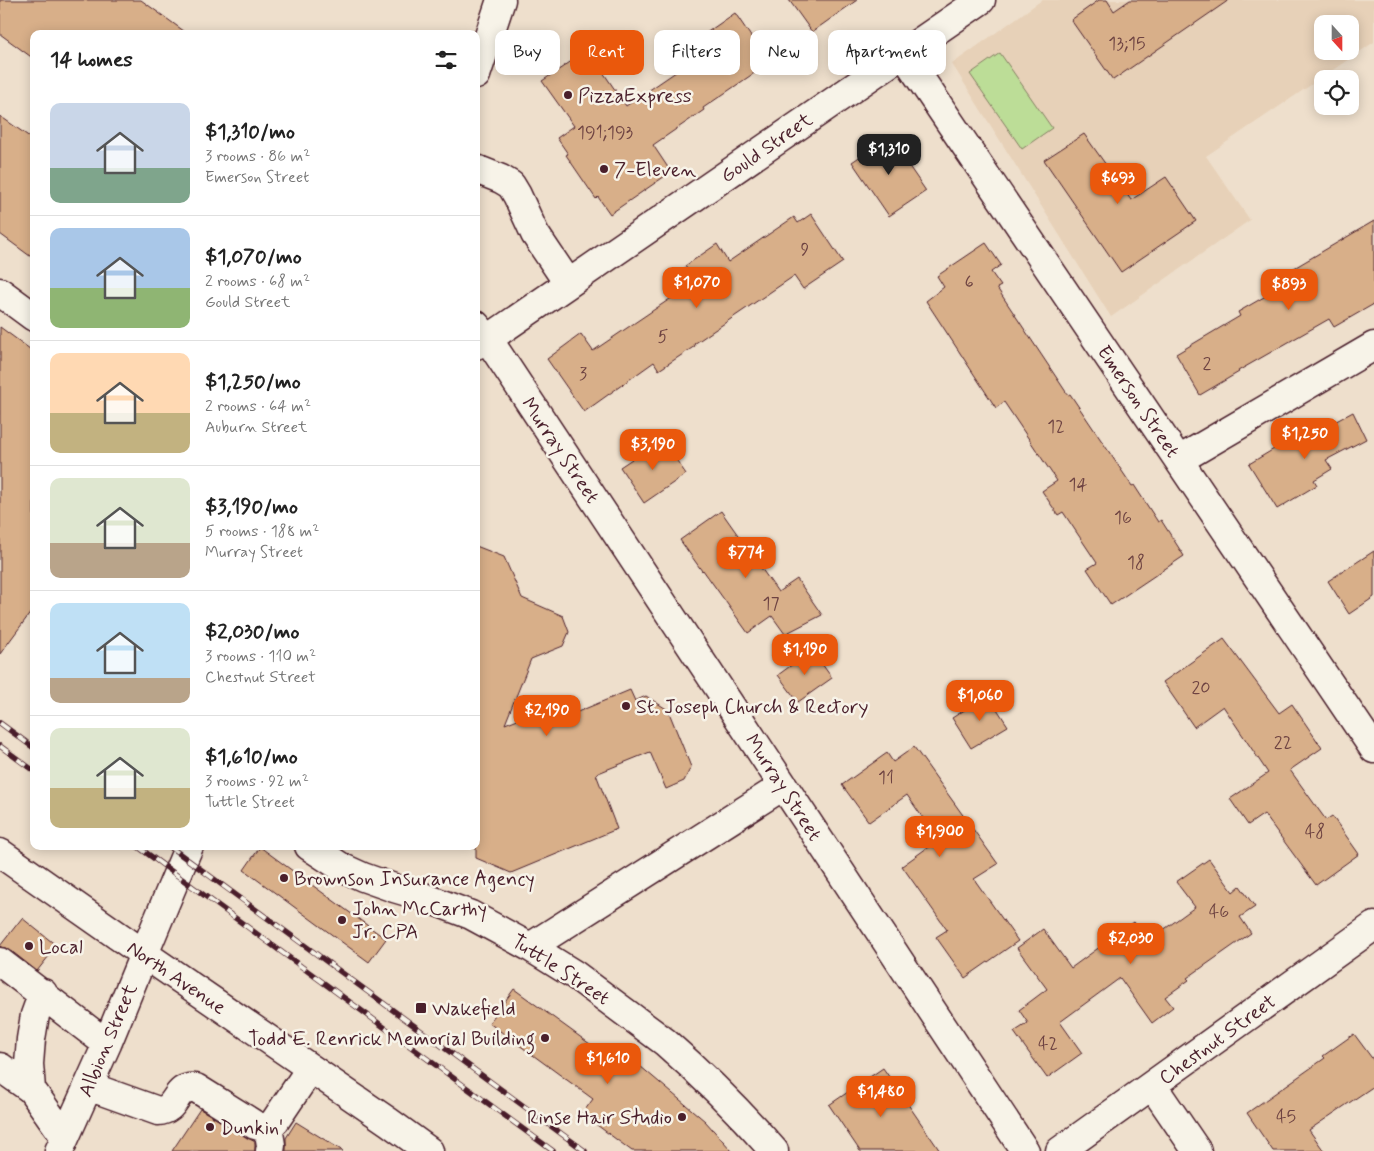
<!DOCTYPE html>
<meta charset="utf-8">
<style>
body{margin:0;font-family:Mynerve,sans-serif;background:#f6f6f6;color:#222;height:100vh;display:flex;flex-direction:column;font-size:19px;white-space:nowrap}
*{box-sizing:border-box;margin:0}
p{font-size:16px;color:#767676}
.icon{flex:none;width:28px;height:28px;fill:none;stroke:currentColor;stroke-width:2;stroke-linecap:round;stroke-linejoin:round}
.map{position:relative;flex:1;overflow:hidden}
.sheet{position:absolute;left:30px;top:30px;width:450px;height:820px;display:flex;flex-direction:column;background:#fff;border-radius:10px;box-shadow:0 2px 12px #0003}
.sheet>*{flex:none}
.banner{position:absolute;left:495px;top:30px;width:475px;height:45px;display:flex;gap:10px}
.needle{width:32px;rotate:159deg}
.controls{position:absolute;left:1314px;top:15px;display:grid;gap:10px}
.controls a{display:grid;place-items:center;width:45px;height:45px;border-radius:10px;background:#fff;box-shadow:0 2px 12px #0003;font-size:25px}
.price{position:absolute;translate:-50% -42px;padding:0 11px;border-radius:10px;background:#ea580c;color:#fff;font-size:16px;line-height:32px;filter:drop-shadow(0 1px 2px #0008)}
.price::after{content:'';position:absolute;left:50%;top:30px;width:15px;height:11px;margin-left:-8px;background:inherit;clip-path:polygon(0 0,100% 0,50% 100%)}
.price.on{background:#222;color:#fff}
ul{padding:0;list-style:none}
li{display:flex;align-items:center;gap:15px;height:125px;padding:0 20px}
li+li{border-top:1px solid #e0e0e0}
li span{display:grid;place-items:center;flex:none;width:140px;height:100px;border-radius:10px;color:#555}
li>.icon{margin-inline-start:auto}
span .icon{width:60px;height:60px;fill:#fffc;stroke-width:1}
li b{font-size:21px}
h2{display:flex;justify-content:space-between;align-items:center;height:60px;padding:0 20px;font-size:21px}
.chip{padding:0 18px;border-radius:10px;background:#fff;box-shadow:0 2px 12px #0003;font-size:18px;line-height:45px}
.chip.on{background:#ea580c;color:#fff}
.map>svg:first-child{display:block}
.built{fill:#e7d1b8;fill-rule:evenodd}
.green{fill:#bcdd97;stroke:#837e61}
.building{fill:#d8af89;stroke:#4a1f2b}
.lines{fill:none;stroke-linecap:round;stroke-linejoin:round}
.minor-casing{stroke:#4a1f2b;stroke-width:31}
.major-casing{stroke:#4a1f2b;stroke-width:31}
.minor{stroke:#f7f3e8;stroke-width:28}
.major{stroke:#f7f3e8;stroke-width:28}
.rail-casing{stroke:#4a1f2b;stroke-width:5.5}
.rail{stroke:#f7f3e8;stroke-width:4;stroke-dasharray:11;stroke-linecap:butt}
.poi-dot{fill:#4a1f2b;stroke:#f7f3e8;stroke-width:2}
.labels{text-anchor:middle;stroke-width:5;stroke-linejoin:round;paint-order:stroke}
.number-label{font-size:18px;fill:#6e4342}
.poi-label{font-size:20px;fill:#4a1f2b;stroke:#f7f3e8;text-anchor:start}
.street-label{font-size:20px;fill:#4a1f2b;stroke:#f7f3e8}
</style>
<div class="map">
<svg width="1374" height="1151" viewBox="0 0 1374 1151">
<rect width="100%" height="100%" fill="#eedfcc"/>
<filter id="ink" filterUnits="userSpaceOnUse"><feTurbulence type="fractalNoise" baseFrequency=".02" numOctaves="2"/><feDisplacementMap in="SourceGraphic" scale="10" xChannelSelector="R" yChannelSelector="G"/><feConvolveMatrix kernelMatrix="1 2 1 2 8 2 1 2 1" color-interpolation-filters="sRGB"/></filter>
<g filter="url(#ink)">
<path class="built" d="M1042 0H1374V42L1206 156 1250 220 1111 317 952 64ZM1322 24H1350V51H1322Z"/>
<path class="green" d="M1000 53 1052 128 1022 149 970 74Z"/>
<path class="building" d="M0 0H141L188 34H34V59L0 34Z
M789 0H857L812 32Z
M1099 0H1107L1114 11 1130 0H1229L1113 80 1071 20Z
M735 13 769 63 703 108 704 110 653 145 671 172 610 214 598 197 596 199 566 155 568 154 557 138 574 126 542 81 588 50 626 106 708 50 699 38Z
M0 116 34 140V259L0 234Z
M1084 134 1131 200 1166 177 1196 221 1121 272 1044 160Z
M889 137 926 191 889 216 852 162Z
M811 214 843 262 803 289 794 276 694 344 695 346 659 370 654 362 584 412 547 359 581 334 593 351 695 282 685 266 717 244 728 262 794 217 798 223Z
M1374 221V304L1334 327 1329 319 1238 371 1239 372 1200 395 1176 354 1240 316 1238 312 1290 282 1284 274Z
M986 243 1001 265 991 272 1001 286 997 288 1068 395 1070 394 1132 486 1134 485 1158 522 1161 520 1184 556 1111 605 1087 569 1097 563 1063 512 1058 515 1042 491 1057 481 1004 402 996 408 926 301 944 287 937 276Z
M0 327 34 352V608L0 654Z
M1353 412 1366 439 1326 460 1332 469 1314 480 1317 485 1277 509 1249 464 1289 440 1292 445Z
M662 439 686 474 644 503 620 467Z
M721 511 778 592 797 579 822 615 785 634 772 616 748 633 703 570 702 571 680 540Z
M476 546 504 557 522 598 563 616 569 632 563 646 531 659 505 724 538 711 544 726 630 690 635 701 646 696 668 710 691 767 684 781 666 789 650 752 596 774 617 829 511 873 476 858Z
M1374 551V597L1349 614 1328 581Z
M1224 639 1279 713 1292 704 1322 748 1290 770 1326 820 1332 816 1359 854 1316 885 1264 814 1248 825 1230 799 1268 773 1223 706 1194 727 1163 682Z
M812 650 832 678 798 702 778 675Z
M988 695 1008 726 971 748 952 718Z
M914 747 998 864 974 879 1018 941 965 978 936 937 947 930 902 866 938 840 907 795 869 822 842 785 887 753 893 762Z
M260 847 386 939 369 962 244 870Z
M1209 859 1233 892 1240 886 1255 907 1240 917 1251 933 1187 978 1189 980 1165 997 1173 1007 1152 1023 1120 978 1060 1022 1082 1053 1047 1078 1014 1032 1028 1023 1019 1010 1047 989 1017 948 1043 929 1071 968 1134 922 1148 941 1195 907 1176 882Z
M22 918 57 946 37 971 10 950 0 946Z
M514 989 619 1065 627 1055 705 1121 732 1151H632L582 1114 593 1099 489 1023Z
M1354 1034 1374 1061V1086L1309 1130 1324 1151H1273L1247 1113 1325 1058 1323 1056Z
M883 1068 892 1081 940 1151H860L829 1105Z
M200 1109 255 1142V1151H172Z
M296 1122 343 1151H286V1138Z"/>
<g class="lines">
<g class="minor-casing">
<path id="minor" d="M903 53 1374 749
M476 169 501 179 511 185 517 195 535 234 568 283
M0 292 34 317
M476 325 488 339 1025 1151
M476 345 488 339 981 0
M1179 460 1374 346
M309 846 341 867 363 877 394 888 421 896 471 915 530 947 575 975 665 1042C704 1076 740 1112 774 1151
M530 947 783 786
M0 962 107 1044
M43 993 35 1015 31 1039 29 1064 31 1089 65 1137
M0 1067 31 1089
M1152 1085 1197 1151
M88 1086 158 1111C179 1110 173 1085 196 1088L255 1125C263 1128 269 1128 275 1121L310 1069
M268 1127 271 1145 270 1151
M59 1151 107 1044 144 954
M1060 1151 1374 926"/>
</g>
<g class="major-casing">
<path id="major" d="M476 75 501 0
M0 853 144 954 389 1122 429 1151
M144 954 189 846"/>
</g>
<use href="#minor" class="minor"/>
<use href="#major" class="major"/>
<g class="rail-casing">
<path id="rail" d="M0 723 34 748
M0 746 34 771
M137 846 553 1151
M169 846 585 1151"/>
</g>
<use href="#rail" class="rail"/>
</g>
</g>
<g class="poi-dot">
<circle cx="568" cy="95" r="5"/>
<circle cx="604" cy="169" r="5"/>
<circle cx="626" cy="706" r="5"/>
<circle cx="284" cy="878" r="5"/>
<circle cx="342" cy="920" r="5"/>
<circle cx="29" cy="946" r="5"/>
<rect x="415" y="1002" width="12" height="12" rx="2.5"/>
<circle cx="545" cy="1038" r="5"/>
<circle cx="682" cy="1117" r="5"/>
<circle cx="210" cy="1127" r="5"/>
</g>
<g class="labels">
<g class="number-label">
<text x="1127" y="49">13;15</text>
<text x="605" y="138">191;193</text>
<text x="805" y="255">9</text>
<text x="969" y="287">6</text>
<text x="663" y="342">5</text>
<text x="1207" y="369">2</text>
<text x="583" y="379">3</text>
<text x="1056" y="432">12</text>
<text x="1078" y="490">14</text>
<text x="1123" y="523">16</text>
<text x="1136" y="568">18</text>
<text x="771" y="609">17</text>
<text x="1201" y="693">20</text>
<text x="1283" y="748">22</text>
<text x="886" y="783">11</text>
<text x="1315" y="837">48</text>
<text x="1219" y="917">46</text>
<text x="1048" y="1049">42</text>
<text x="1286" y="1122">45</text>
</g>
<g class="poi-label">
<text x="578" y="102">PizzaExpress</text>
<text x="614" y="176">7-Eleven</text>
<text x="636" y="713">St. Joseph Church &amp; Rectory</text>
<text x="294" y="885">Brownson Insurance Agency</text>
<text x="352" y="915">John McCarthy<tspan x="352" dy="23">Jr. CPA</tspan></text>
<text x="39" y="953">Local</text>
<text x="432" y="1015">Wakefield</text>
<text x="535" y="1045" text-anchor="end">Todd E. Renrick Memorial Building</text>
<text x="672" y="1124" text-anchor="end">Rinse Hair Studio</text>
<text x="220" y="1134">Dunkin'</text>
</g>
<g class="street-label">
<text transform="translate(766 147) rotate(-35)" y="7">Gould Street</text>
<text transform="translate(1139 401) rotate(56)" y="7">Emerson Street</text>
<text transform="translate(561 450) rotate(56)" y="7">Murray Street</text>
<text transform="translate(784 787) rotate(57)" y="7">Murray Street</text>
<text transform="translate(561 969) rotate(33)" y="7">Tuttle Street</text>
<text transform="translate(177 977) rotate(34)" y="7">North Avenue</text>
<text transform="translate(1217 1039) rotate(-36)" y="7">Chestnut Street</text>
<text transform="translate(107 1040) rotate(-67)" y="7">Albion Street</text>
</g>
</g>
</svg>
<div class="controls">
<a><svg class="needle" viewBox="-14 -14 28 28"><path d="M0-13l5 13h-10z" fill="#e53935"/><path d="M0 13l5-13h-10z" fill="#767676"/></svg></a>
<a><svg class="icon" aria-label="locate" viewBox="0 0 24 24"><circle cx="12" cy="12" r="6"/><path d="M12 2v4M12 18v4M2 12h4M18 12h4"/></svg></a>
</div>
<b class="price on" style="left:889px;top:176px">$1,310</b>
<b class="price" style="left:1118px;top:205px">$693</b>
<b class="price" style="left:697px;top:309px">$1,070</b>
<b class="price" style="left:1289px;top:311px">$893</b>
<b class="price" style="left:1305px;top:460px">$1,250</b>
<b class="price" style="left:653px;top:471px">$3,190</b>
<b class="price" style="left:746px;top:579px">$774</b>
<b class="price" style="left:805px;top:676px">$1,190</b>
<b class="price" style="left:980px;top:722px">$1,060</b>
<b class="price" style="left:547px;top:737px">$2,190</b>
<b class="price" style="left:940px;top:858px">$1,900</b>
<b class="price" style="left:1131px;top:965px">$2,030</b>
<b class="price" style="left:608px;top:1085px">$1,610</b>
<b class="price" style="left:881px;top:1118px">$1,480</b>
<div class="banner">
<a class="chip">Buy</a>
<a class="chip on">Rent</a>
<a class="chip">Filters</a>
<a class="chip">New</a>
<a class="chip">Apartment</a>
</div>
<section class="sheet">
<h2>14 homes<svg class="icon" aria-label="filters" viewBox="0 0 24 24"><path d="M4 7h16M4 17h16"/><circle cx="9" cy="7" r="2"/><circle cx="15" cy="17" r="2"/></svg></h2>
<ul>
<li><span style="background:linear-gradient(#c9d6e8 65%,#7fa58c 0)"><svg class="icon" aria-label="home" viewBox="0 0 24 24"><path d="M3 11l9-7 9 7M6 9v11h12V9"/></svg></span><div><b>$1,310/mo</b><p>3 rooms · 86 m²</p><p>Emerson Street</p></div></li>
<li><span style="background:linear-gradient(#a9c7e8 60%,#8fb573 0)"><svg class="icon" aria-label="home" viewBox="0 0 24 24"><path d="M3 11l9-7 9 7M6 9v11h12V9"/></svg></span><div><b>$1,070/mo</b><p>2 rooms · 68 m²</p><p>Gould Street</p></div></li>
<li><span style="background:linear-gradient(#ffd9b3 60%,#c2b280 0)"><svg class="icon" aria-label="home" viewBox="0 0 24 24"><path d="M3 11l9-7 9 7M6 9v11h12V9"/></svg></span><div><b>$1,250/mo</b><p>2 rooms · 64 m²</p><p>Auburn Street</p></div></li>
<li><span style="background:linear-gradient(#dfe7d0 65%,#b9a48a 0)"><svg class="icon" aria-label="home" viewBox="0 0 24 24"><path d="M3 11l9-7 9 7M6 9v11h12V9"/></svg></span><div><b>$3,190/mo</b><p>5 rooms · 188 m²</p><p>Murray Street</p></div></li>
<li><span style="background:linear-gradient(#bfe0f5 75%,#b9a48a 0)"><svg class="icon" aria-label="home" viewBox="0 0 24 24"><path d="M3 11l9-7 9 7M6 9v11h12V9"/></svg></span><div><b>$2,030/mo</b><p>3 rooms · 110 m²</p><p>Chestnut Street</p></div></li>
<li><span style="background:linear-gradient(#dfe7d0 60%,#c2b280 0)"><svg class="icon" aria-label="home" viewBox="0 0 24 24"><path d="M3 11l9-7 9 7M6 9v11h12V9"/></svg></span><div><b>$1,610/mo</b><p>3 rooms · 92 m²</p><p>Tuttle Street</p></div></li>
</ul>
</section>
</div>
